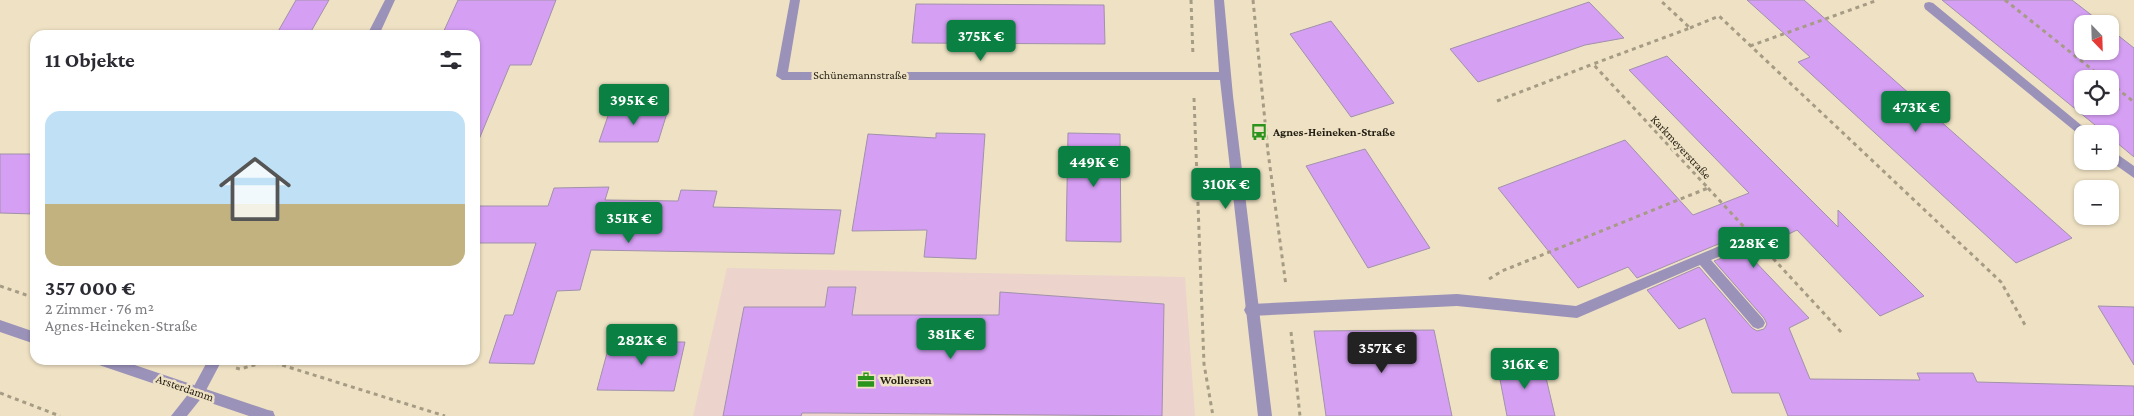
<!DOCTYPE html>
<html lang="de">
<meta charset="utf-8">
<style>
body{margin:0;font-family:"Crimson Pro",serif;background:#f2f2f3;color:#2b2b33;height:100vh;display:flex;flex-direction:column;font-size:19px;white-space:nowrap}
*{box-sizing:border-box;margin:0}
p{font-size:16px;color:#7c7c81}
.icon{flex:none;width:28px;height:28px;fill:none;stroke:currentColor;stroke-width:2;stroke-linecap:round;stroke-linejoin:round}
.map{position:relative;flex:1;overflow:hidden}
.drawer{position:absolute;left:30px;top:30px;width:450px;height:335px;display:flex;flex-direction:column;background:#fff;border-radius:15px;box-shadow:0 1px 4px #0004}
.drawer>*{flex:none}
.needle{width:32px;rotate:157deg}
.buttons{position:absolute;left:2074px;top:15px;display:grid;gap:10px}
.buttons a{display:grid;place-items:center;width:45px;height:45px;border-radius:10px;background:#fff;box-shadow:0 1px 4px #0004;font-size:25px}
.price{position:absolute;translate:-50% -42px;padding:0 11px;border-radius:5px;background:#0b8043;color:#fff;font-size:16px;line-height:32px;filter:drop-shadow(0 1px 2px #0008)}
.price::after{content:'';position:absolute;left:50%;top:30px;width:15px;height:11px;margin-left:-8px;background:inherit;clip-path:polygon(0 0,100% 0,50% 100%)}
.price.active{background:#222;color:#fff}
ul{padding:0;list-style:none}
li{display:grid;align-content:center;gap:10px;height:265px;padding:0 15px}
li+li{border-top:1px solid #e1e1e2}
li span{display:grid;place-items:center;height:155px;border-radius:15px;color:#555}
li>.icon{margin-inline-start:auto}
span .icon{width:90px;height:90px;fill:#fffc;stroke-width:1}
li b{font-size:21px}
h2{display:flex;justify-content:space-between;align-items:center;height:60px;padding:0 15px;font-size:21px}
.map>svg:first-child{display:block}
.commercial{fill:#ecd3cc}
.building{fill:#d59ff3;stroke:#a191ab;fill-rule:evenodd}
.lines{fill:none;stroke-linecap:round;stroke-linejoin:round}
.path{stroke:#a69b84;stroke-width:3;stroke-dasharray:4 4;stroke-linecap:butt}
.service{fill:#9b92b9;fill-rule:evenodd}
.minor{fill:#9b92b9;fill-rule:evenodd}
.tertiary{fill:#9b92b9;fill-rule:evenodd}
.labels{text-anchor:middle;stroke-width:5;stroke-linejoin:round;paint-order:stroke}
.street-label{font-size:12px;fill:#241f14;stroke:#efe2c4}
.poi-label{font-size:12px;font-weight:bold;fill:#241f14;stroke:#efe2c4;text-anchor:start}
</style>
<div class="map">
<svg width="2134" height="416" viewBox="0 0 2134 416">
<rect width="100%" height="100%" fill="#efe2c4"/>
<path class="commercial" d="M727 268 1185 277 1195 416H693Z"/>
<path class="building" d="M296 0H329L309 35H276Z
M458 0H556L531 65H510L475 149V35H442Z
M1747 0H1804L2072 238 2016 263 1798 62 1810 57Z
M1942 0H2072L2103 24H2082V51H2110V29L2134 48V157L2110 137V134H2106ZM2082 79H2110V106H2082Z
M1589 2 1624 38 1585 45 1478 82 1450 49Z
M916 4 1104 5 1105 44 912 43Z
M1331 21 1362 61 1394 103 1351 117 1290 34Z
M1667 56 1838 227V210L1924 296 1880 316 1797 230 1748 254 1809 318 1789 328 1810 379 1920 380 1917 373H1973L1977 382 2134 386V416H1788L1779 393H1732L1705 318 1679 329 1647 290 1699 267 1752 328 1757 331 1764 329 1767 324 1764 318 1714 261 1735 253 1737 247 1734 241 1728 240 1637 278 1628 267 1578 288 1498 188 1625 140 1693 215 1749 193 1629 70Z
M610 110H668L658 142H599Z
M936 133 985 134 976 259 924 257 927 230 852 231 868 134 936 138Z
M1068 133 1120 134 1121 242 1066 241Z
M1365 149 1430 248 1368 268 1306 166Z
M0 154H35V214L0 213Z
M609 187 605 200 678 201 681 190 717 191 713 207 841 210 834 254 591 250 580 290 557 291 534 364 489 363 505 315H513L536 243H475V206H548L554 188Z
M828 287H856L852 315H999L1000 292 1164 304 1162 416 826 413H802L801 416H723L744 307H825Z
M2098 306 2134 307V365Z
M1434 330 1452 416H1326L1314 331Z
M610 342H685L674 391 597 390Z
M1497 364 1543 365 1555 416H1507Z"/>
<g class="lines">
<path class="path" d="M1191 0 1193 56
M1253 0 1268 152 1286 286
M2005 0 2104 79
M1690 28 1719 16 2001 282 2025 325
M1750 46 1878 0
M2110 83 2134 102
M1194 98 1204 364 1213 416
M1497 101 1593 64
M1708 188 1842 333
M1489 279 1502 271 1708 188 1593 64 1690 28 1660 0
M0 286 35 298
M1291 332 1300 416
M236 368 240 369 269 361 445 416
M0 393 60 416"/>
<path class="service" d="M1929 2 1933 3 2092 134H2082V137L1925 9 1924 6 1925 3Z
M2110 149 2134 166V178L2110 161Z
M1729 242 1734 243 1735 247 1734 251 1711 260 1763 319 1765 323 1763 327 1758 329 1753 327 1700 265 1577 318 1457 306 1251 316 1246 314 1244 310 1246 306 1251 304 1457 294 1576 306Z"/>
<path class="minor" d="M385 0H395L379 35H367Z
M790 0H800L788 72H1219L1214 0H1224L1233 96 1272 416H1258L1220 80H782L776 76Z
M208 360H222L203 396 187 416H171L193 388Z"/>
<path class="tertiary" d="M0 320 35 332V344L0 332Z
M95 360H120L268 410 273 411 275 416H249L102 366 97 364Z"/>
</g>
<defs>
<g id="bus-bare" transform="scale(1.35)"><path d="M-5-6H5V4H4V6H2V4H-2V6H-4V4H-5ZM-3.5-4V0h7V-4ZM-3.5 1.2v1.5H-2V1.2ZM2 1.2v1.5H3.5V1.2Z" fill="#2b941c" stroke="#efe2c4" stroke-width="2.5" paint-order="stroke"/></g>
<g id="office-bare" transform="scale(1.35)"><path d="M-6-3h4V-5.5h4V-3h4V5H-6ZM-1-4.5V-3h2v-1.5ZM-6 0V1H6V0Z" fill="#2b941c" stroke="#efe2c4" stroke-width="2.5" paint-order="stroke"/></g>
</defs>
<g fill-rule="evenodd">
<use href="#bus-bare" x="1259" y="132"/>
<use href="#office-bare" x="866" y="380"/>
</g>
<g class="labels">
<g class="street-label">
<text x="860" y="79">Schünemannstraße</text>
<text transform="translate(1681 147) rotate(47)" y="4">Karkmeyerstraße</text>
<text transform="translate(185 388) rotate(19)" y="4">Arsterdamm</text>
</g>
<g class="poi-label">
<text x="1273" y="136">Agnes-Heineken-Straße</text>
<text x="880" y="384">Wollersen</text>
</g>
</g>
</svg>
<div class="buttons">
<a><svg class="needle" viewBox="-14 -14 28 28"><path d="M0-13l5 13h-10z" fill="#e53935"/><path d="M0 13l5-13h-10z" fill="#7c7c81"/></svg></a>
<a><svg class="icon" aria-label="locate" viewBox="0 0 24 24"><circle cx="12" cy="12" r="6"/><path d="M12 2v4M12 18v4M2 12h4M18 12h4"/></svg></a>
<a>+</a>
<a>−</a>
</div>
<b class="price" style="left:981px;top:62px">375K €</b>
<b class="price" style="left:634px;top:126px">395K €</b>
<b class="price" style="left:1916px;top:133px">473K €</b>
<b class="price" style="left:1094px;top:188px">449K €</b>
<b class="price" style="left:1226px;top:210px">310K €</b>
<b class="price" style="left:629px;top:244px">351K €</b>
<b class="price" style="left:1754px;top:269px">228K €</b>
<b class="price" style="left:951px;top:360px">381K €</b>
<b class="price" style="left:642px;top:366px">282K €</b>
<b class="price active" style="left:1382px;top:374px">357K €</b>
<b class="price" style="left:1525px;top:390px">316K €</b>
<section class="drawer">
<h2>11 Objekte<svg class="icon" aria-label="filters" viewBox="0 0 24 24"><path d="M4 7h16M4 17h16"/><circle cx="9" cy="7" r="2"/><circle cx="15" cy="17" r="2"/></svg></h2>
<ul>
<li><span style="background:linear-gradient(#bfe0f5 60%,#c2b280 0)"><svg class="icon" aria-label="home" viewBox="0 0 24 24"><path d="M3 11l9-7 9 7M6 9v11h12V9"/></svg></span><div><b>357 000 €</b><p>2 Zimmer · 76 m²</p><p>Agnes-Heineken-Straße</p></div></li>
</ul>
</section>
</div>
